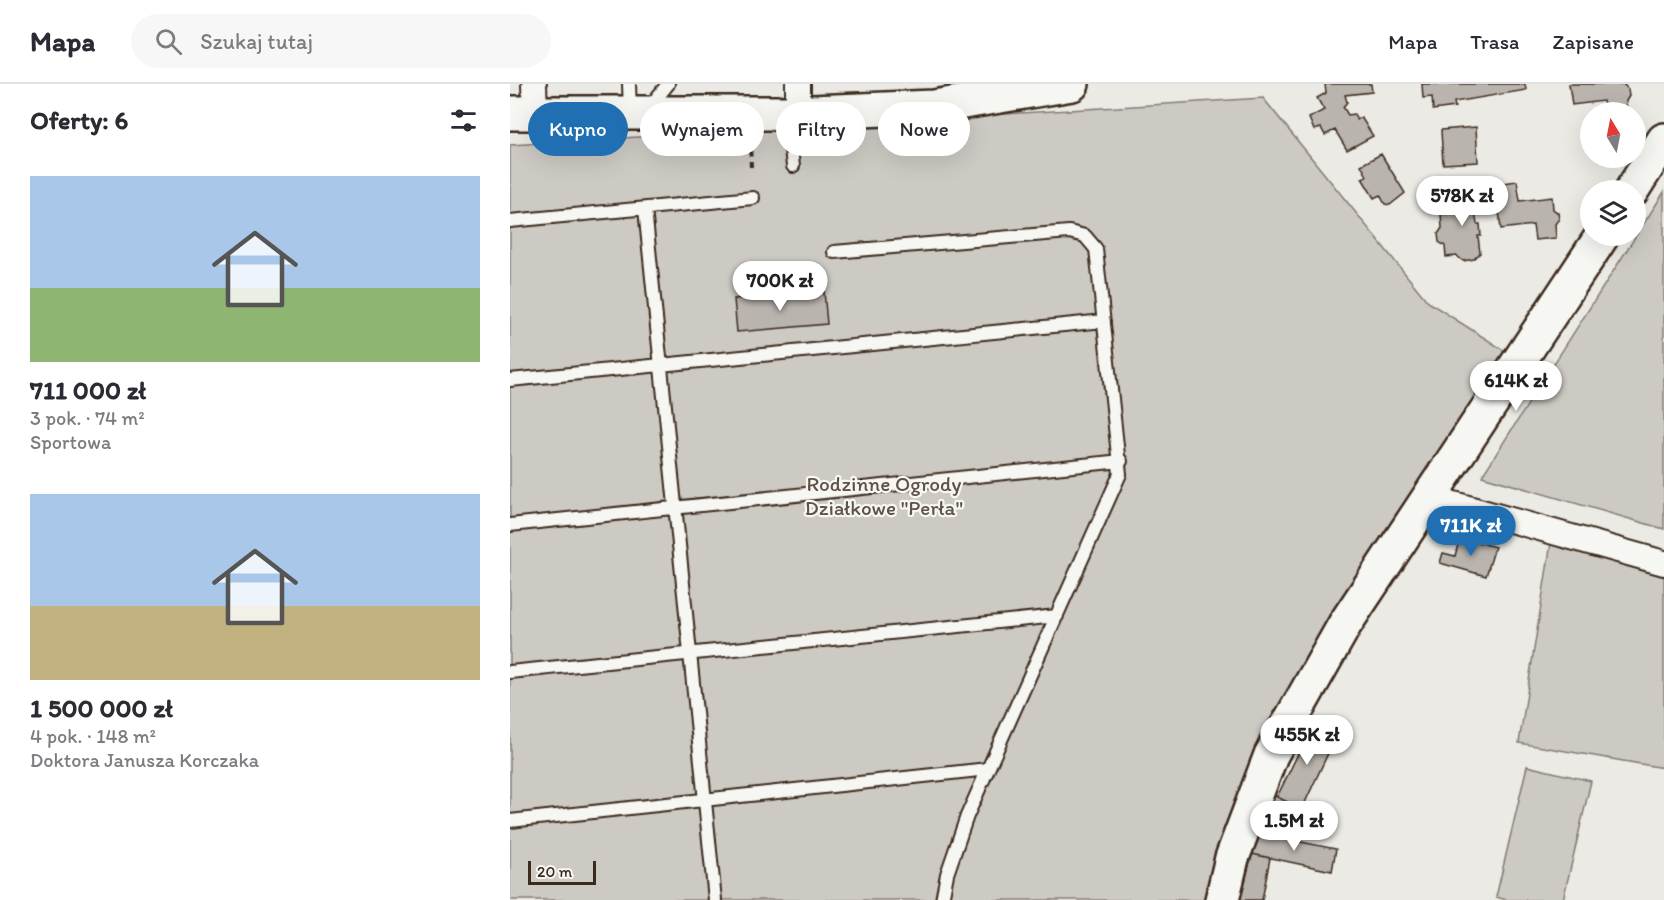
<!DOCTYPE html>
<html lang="pl">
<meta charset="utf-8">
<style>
body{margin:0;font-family:Itim,sans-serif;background:#f7f7f7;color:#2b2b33;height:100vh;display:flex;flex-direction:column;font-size:22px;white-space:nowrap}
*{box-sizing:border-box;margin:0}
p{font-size:20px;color:#7c7c81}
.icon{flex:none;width:33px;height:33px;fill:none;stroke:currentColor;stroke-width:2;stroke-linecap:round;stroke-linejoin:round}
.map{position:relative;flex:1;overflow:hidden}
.drawer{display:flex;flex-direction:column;background:#fff;width:510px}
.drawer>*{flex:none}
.banner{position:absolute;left:18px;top:18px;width:570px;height:54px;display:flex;gap:12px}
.needle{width:39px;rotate:350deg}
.controls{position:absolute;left:1070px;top:18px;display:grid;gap:12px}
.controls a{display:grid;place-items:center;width:66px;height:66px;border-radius:50%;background:#fff;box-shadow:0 6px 24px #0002;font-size:30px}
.scale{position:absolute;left:18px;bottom:15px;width:68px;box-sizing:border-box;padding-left:6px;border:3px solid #3b2a1e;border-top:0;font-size:16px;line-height:21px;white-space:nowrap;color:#3b2a1e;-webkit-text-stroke:4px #f6f6f2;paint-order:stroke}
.price{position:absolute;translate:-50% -51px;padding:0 14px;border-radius:21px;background:#fff;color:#222;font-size:20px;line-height:39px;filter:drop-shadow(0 2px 3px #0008)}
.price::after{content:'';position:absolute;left:50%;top:36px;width:18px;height:14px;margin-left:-9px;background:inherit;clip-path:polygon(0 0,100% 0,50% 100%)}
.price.active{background:#1f6fb2;color:#fff}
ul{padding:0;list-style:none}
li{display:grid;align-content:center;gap:12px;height:318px;padding:0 30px}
li span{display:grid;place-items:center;height:186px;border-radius:0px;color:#555}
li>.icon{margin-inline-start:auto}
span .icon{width:108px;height:108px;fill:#fffc;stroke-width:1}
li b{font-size:26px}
h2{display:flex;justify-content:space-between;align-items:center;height:72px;padding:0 30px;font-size:26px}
.pill{padding:0 21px;border-radius:27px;background:#fff;box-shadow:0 6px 24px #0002;font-size:21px;line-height:54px}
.pill.active{background:#1f6fb2;color:#fff}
header{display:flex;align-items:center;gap:36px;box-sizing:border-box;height:84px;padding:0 30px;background:#fff;border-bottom:2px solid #e1e1e2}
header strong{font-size:28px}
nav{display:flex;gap:33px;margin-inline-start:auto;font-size:21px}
.search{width:420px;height:54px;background:#f7f7f7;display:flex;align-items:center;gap:15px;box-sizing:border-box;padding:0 21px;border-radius:33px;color:#7c7c81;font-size:22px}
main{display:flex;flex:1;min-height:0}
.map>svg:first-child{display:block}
.green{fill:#cdcac4;stroke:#847a71;stroke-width:1.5}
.building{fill:#bab4ae;stroke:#3b2a1e;stroke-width:1.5}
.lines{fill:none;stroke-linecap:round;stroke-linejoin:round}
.lane-casing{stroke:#3b2a1e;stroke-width:16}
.street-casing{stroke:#3b2a1e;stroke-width:28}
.secondary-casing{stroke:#3b2a1e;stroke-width:38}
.path{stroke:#3b2a1e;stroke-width:4;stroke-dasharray:6 4.5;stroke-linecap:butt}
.lane{stroke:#f6f6f2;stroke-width:12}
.street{stroke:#f6f6f2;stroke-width:24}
.secondary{stroke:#f6f6f2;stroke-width:33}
.labels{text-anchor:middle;stroke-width:4.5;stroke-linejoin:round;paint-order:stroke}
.park-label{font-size:21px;fill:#605248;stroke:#f6f6f2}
</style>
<header>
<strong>Mapa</strong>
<div class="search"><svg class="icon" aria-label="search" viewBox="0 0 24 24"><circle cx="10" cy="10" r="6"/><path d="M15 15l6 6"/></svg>Szukaj tutaj</div>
<nav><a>Mapa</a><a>Trasa</a><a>Zapisane</a></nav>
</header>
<main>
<section class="drawer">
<h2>Oferty: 6<svg class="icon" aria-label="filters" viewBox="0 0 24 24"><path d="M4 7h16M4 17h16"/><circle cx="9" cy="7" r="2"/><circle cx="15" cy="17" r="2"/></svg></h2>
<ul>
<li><span style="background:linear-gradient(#a9c7e8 60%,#8fb573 0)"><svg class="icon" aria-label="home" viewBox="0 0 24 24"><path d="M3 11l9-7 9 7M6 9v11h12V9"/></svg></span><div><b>711 000 zł</b><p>3 pok. · 74 m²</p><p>Sportowa</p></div></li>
<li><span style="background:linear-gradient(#a9c7e8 60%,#c2b280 0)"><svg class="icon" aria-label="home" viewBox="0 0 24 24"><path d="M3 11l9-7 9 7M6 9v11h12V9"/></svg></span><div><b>1 500 000 zł</b><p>4 pok. · 148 m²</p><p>Doktora Janusza Korczaka</p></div></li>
</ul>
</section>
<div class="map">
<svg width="1154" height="816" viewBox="0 0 1154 816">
<rect width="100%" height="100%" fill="#ebeae5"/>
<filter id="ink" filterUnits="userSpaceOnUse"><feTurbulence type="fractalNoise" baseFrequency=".0167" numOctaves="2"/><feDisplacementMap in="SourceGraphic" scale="12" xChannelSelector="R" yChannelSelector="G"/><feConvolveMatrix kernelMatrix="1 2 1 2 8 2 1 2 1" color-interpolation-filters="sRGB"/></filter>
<g filter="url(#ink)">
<path class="green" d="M753 14 918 218 995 267 750 651 710 770 699 816H0V61Z
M1154 108V445L972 392Z
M1041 459 1154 490V684L1009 659Z
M1017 682 1081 697 1053 816H997L986 813Z"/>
<path class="building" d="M815 0H861L862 8 835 11 837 18 833 23 838 31 844 30 847 36 851 33 863 52 837 66 825 46 815 51 811 44 804 46 799 34 814 26 807 14 816 9Z
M912 0H1015L1016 6 944 18 945 23 923 26 922 13 913 14Z
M1059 0H1113L1118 5 1119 12 1116 17 1117 28H1095L1093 17 1062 21Z
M966 43 968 78 933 80 931 46Z
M871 70 895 109 880 121 875 120 870 111 864 114 852 94 857 92 851 81Z
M1007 97 1010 117 1042 113 1043 125 1048 129 1049 135 1045 140 1046 154 1025 156 1023 141 991 145 986 100Z
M967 105 970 128 965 129 967 140H970L971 152H968L970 169 964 175 953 177 947 172 936 173 935 162 929 158 928 150 932 144 931 130 940 129 947 120 945 107Z
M314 207 317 240 227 248 224 215Z
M950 453 985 463 976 492 930 479 933 469 945 472Z
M803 639 827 650 792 725 767 713Z
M759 709 792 725 779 750 748 744Z
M747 749 826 765 822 787 742 770Z
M742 770 760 774 752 816H730Z"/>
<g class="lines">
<g class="lane-casing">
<path id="lane" d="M119 0 120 27
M138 25 158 0
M277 30 283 82
M135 125 205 816
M0 137 243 114
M324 168 559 148 575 152 586 165 610 390 457 732 437 790 432 816
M0 296 594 237
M0 441 611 377
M0 588 547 532
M0 737 478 685"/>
</g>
<g class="street-casing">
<path id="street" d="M24 0 25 28
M288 0V28
M919 413 1154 479"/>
</g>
<g class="secondary-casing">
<path id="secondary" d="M0 29H277L424 23 562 0
M1122 106 1154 56
M712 816 722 774 761 671 835 540 1092 152"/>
</g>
<path class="path" d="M240 56 241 85"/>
<use href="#lane" class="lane"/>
<use href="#street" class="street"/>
<use href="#secondary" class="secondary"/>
</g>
</g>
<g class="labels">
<g class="park-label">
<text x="374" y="407">Rodzinne Ogrody<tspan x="374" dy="24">Działkowe "Perła"</tspan></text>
</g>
</g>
</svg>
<div class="controls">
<a><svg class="needle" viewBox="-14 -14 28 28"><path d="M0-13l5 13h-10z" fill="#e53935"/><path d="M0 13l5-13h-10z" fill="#7c7c81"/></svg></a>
<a><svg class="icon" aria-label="layers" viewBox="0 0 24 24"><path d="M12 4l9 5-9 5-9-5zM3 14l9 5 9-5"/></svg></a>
</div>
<div class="scale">20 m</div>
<b class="price" style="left:952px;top:143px">578K zł</b>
<b class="price" style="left:270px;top:228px">700K zł</b>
<b class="price" style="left:1006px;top:328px">614K zł</b>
<b class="price active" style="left:961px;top:473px">711K zł</b>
<b class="price" style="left:797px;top:682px">455K zł</b>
<b class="price" style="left:784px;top:768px">1.5M zł</b>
<div class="banner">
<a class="pill active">Kupno</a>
<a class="pill">Wynajem</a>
<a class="pill">Filtry</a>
<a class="pill">Nowe</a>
</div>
</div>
</main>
